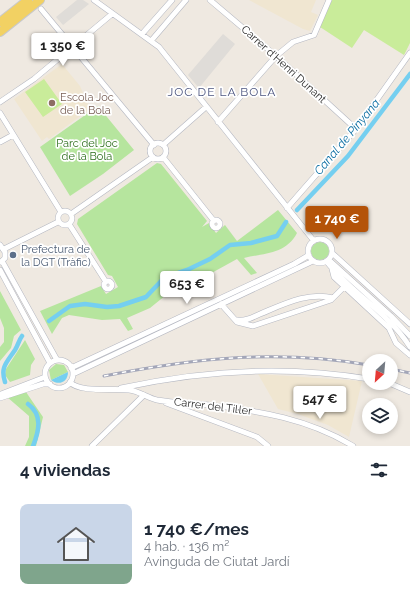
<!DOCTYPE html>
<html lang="es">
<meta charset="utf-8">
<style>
body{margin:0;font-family:Raleway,sans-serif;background:#f6f6f7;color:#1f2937;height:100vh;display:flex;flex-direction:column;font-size:15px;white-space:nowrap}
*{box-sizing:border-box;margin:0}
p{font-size:13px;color:#747a83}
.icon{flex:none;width:22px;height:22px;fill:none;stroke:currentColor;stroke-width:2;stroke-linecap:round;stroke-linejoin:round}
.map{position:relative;height:446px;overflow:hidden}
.side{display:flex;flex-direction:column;background:#fff;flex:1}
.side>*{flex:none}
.needle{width:26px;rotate:206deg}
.fabs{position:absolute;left:362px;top:354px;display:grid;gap:8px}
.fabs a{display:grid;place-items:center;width:36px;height:36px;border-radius:50%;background:#fff;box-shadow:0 2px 6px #0003;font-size:20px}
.price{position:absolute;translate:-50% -34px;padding:0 9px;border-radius:4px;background:#fff;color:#222;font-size:13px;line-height:26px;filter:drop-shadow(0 1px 2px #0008)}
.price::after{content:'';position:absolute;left:50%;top:24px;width:12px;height:9px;margin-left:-6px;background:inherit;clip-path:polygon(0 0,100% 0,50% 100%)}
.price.selected{background:#b45309;color:#fff}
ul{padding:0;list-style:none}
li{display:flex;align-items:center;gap:12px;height:100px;padding:0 20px}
li span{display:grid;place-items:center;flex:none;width:112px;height:80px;border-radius:8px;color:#555}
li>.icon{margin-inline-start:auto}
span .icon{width:48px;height:48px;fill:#fffc;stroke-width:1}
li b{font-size:17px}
h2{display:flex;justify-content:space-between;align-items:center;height:48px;padding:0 20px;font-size:17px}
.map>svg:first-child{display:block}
.education{fill:#f0e6d1}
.green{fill:#b6e59e}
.pitch{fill:#c9ec9a}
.plaza{fill:#dfdcd8}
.water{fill:#75cff0}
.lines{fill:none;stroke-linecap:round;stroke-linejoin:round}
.canal{stroke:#75cff0;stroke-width:4.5}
.street-casing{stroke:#b4b7c1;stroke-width:6}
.primary-casing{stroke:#c9c9c9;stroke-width:10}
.street{stroke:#fff;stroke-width:5}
.primary{stroke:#f2d163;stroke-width:8}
.rail-casing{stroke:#a3a6b8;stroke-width:3}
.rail{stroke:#fff;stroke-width:1.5;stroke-dasharray:4.5;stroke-linecap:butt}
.education-dot{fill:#8d6e63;stroke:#fff;stroke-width:1.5}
.service-dot{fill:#5c6f8a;stroke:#fff;stroke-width:1.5}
.labels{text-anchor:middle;stroke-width:3.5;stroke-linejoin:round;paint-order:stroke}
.street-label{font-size:11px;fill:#2e2e2e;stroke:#fff}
.education-label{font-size:11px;fill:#785e54;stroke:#fff;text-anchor:start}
.park-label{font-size:11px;fill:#2c6e1b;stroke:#fff}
.service-label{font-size:11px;fill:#4e5e75;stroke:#fff;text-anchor:start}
.neighbourhood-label{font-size:12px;letter-spacing:1px;fill:#4d5680;stroke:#fff}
.water-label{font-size:12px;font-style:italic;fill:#0d6fa3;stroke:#fff}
</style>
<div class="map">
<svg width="410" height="446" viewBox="0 0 410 446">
<rect width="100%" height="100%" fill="#efe9e1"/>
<path class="education" d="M249 0H316L311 12 318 15 310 31 303 29Z
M62 64 80 86 90 109 49 139 47 137 42 141 14 99Z
M258 374 362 381 349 437 328 425 298 414 278 409Z"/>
<path class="green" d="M98 106 134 150 103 174 70 196 40 147Z
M157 163 161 164 207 221 202 227 209 223 216 233 225 225 237 241 278 210 297 233C286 254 265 253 244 258L257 273 251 275 237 259 208 275 171 291 150 308 127 318 133 329 128 331 120 319 102 320 69 315 62 318 52 334 40 311 101 286 106 294 118 287 112 276 108 275 77 224 78 219Z
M311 251a9 9 0 1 1 18 0a9 9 0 1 1-18 0Z
M0 291 21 330 14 336 11 348 0 361V347L4 342V328L0 318Z
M25 340 35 359 31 365 30 375 10 382 5 375 6 369Z
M56 364 64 365 68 372 51 380 49 370Z
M26 392 43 417 36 446H25L29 437V416L7 397Z"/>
<path class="pitch" d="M332 0H410V43L404 55 364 30 352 48 320 27Z
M44 79 62 104 43 117 25 92Z
M334 393 336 406 312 410 310 396Z"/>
<path class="plaza" d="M77 0H83L89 4 63 25 56 17Z
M223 34 235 44 199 88 188 75Z"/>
<path class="water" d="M68 372C68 382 59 386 51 380Z"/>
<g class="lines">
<path class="canal" d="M297 210 348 156 410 74
M49 321 70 306 85 304 107 307 119 306 146 297 164 278 187 270 210 259 230 245 251 243 277 236 286 222
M5 382C0 367 7 362 15 350 18 345 19 340 22 336
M28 404C43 415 39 431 33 446"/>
<g class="street-casing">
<path id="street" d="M94 0 159 47 314 241
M210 0 276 56 356 129
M41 9 154 145
M142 34 172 0
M151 41 186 0
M0 102 34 79 112 14
M0 113 61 212
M218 122 276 56 293 42 314 35 329 0
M0 142 13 135
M150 151a8 8 0 1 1 16 0a8 8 0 1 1-16 0Z
M163 145 206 107
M163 157 214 221
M287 208 356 129 410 53
M58 218a7 7 0 1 1 14 0a7 7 0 1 1-14 0Z
M71 214 153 157
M212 224a4 4 0 1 1 8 0a4 4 0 1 1-8 0Z
M69 224 106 282
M308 251a12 12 0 1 1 24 0a12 12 0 1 1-24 0Z
M0 245 5 252V258L1 262
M4 249 58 222
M332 253 410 324
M329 260 391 316 410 336
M2 261 57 360
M327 262C351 293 389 313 410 347
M332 269 334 277 389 328 396 343 410 355
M0 270 50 363
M104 285a4 4 0 1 1 8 0a4 4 0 1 1-8 0Z
M221 304 237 322 253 326 331 300 345 286
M237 320C245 322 253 317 260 314 282 305 309 291 333 298
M45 374a14 14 0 1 1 28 0a14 14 0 1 1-28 0Z
M71 368 294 264 309 255
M73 374 313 261
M70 382C79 393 115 388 129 390 139 391 148 398 157 400 174 403 192 403 209 405 260 411 309 419 353 446
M389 383 410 392
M121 388C203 370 286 365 369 379
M1 394 45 377
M0 398 43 384H50
M166 403 257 437 268 446
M92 446 144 395"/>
</g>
<g class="primary-casing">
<path id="primary" d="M0 22 28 0
M0 32 40 0"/>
</g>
<use href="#street" class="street"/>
<use href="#primary" class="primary"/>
<g class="rail-casing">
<path id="rail" d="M391 369 410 373
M104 376C196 358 276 349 369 365"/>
</g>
<use href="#rail" class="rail"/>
</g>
<circle class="education-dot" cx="52" cy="103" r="4"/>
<circle class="service-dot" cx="13" cy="255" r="4"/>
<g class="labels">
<g class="street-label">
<text transform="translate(284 64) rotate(42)" y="4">Carrer d'Henri Dunant</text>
<text transform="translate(213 406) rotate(7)" y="4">Carrer del Til·ler</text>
</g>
<g class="education-label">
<text x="60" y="101">Escola Joc<tspan x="60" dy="13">de la Bola</tspan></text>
</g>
<g class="park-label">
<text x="87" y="147">Parc del Joc<tspan x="87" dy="13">de la Bola</tspan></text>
</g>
<g class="service-label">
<text x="21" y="253">Prefectura de<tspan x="21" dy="13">la DGT (Tràfic)</tspan></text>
</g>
<g class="neighbourhood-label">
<text x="222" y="96">JOC DE LA BOLA</text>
</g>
<g class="water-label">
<text transform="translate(347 137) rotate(-50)" y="4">Canal de Pinyana</text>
</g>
</g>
</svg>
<div class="fabs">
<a><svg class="needle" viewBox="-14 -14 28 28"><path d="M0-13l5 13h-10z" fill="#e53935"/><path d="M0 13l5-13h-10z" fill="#747a83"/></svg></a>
<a><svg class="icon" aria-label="layers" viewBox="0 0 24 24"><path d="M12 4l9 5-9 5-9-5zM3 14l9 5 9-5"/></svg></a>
</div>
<b class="price" style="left:63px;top:67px">1 350 €</b>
<b class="price selected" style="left:337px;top:240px">1 740 €</b>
<b class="price" style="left:187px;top:305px">653 €</b>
<b class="price" style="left:320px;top:420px">547 €</b>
</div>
<section class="side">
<h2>4 viviendas<svg class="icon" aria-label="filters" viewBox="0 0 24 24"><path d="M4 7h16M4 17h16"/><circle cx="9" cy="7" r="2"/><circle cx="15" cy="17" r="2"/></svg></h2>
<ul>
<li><span style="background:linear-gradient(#c9d6e8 75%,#7fa58c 0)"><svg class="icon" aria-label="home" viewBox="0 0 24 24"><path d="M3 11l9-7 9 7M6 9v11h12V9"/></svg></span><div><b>1 740 €/mes</b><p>4 hab. · 136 m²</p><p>Avinguda de Ciutat Jardí</p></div></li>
</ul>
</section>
